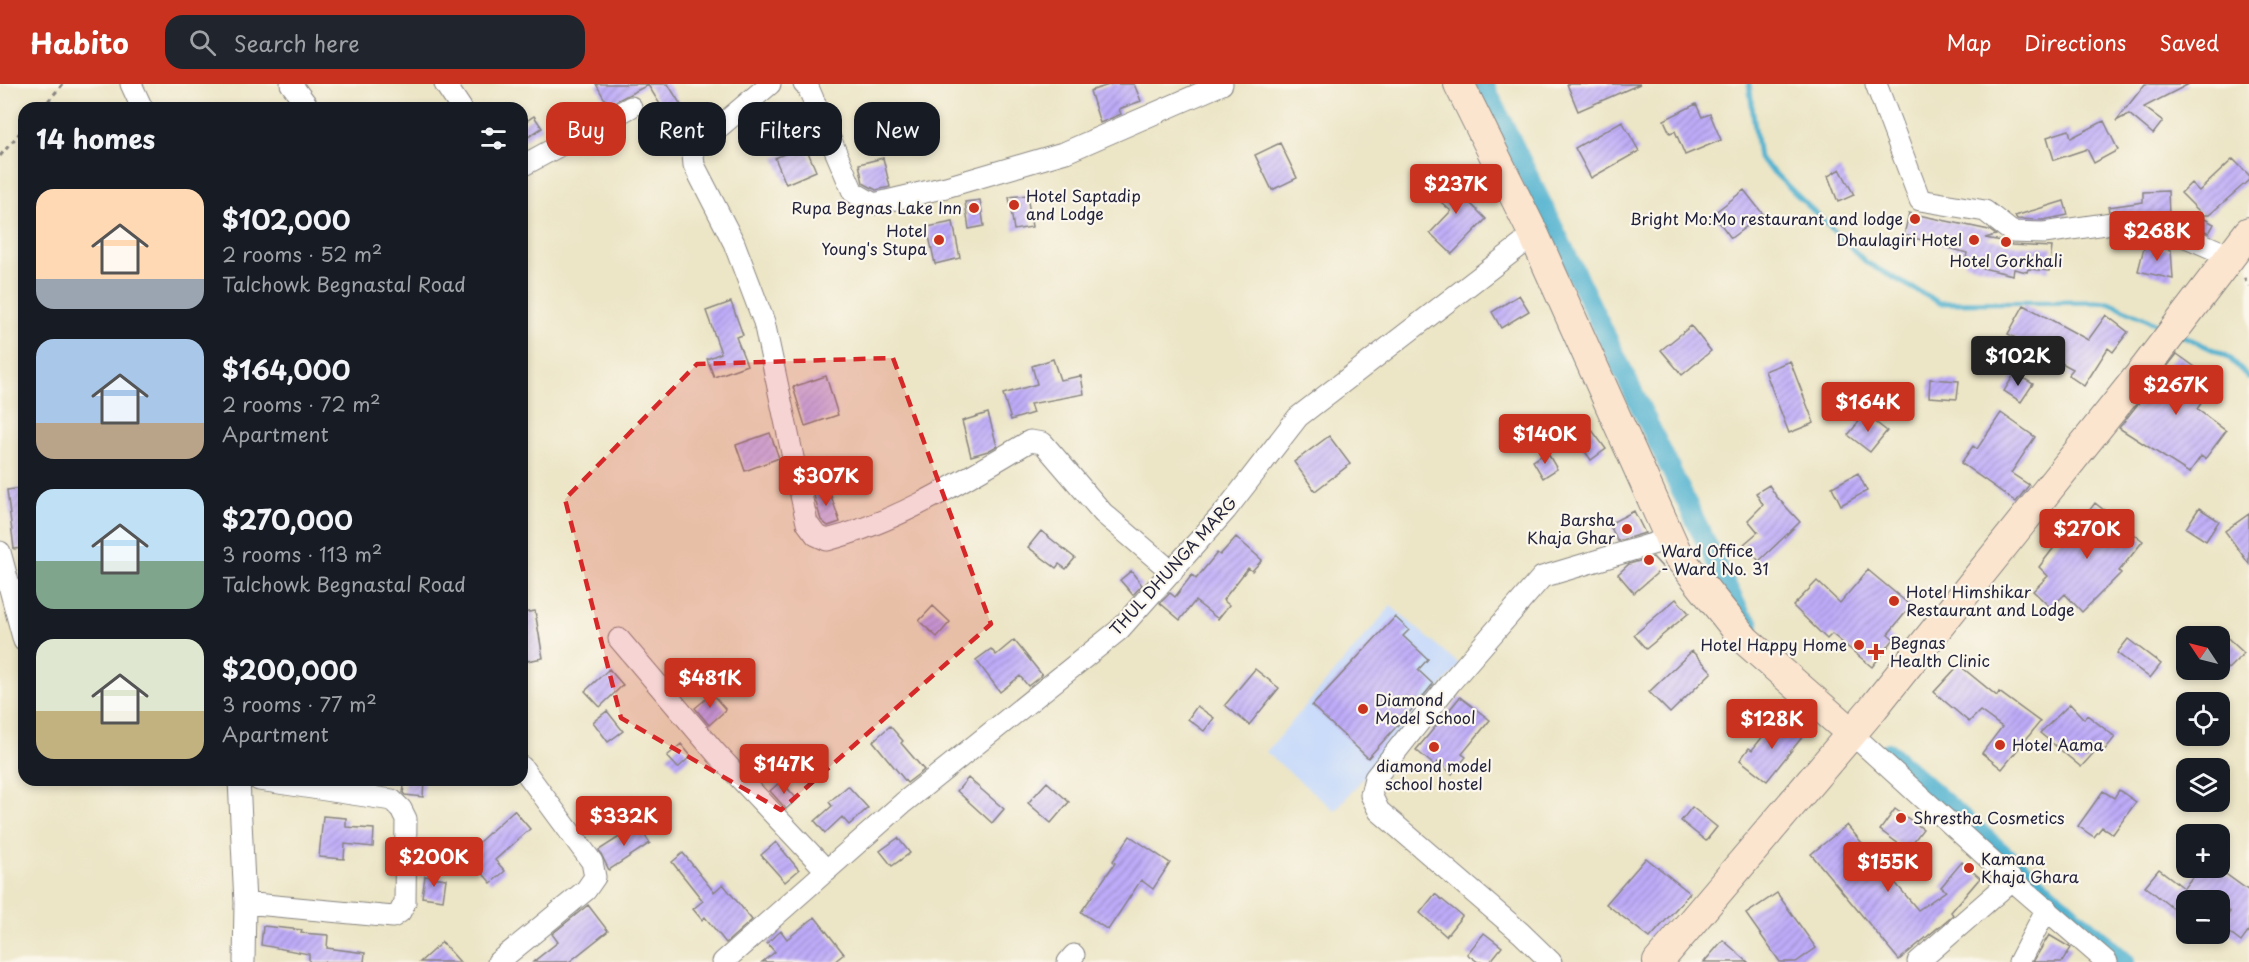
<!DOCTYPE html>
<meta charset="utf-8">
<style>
body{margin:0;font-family:"Playpen Sans",sans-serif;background:#20242c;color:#f1f3f6;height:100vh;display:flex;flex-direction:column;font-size:22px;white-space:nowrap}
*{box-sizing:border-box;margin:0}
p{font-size:20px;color:#9ea1a6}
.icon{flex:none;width:33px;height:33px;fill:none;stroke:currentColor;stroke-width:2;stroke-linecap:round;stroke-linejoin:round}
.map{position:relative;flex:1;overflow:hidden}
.details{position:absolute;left:18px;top:18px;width:510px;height:684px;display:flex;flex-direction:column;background:#171b24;border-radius:18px;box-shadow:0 3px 9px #0003}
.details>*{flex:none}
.top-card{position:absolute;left:546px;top:18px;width:570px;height:54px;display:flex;gap:12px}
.needle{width:39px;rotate:305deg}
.fabs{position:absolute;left:2176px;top:542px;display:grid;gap:12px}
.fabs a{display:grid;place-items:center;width:54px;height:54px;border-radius:12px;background:#171b24;box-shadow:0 3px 9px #0003;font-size:30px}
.price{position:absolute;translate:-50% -51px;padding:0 14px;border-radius:6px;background:#c8321e;color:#fff;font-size:20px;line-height:39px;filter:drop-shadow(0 2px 3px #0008)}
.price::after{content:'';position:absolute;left:50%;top:36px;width:18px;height:14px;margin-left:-9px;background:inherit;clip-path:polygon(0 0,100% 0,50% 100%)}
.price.current{background:#222;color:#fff}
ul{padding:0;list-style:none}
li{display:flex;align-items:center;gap:18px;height:150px;padding:0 18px}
li span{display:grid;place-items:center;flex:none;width:168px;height:120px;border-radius:18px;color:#555}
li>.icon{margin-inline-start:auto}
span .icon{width:72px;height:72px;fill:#fffc;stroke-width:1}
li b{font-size:26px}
h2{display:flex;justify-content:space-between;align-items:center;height:72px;padding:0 18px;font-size:26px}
.tag{padding:0 21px;border-radius:18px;background:#171b24;box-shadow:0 3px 9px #0003;font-size:21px;line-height:54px}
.tag.current{background:#c8321e;color:#fff}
header{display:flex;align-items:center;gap:36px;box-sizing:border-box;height:84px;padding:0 30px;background:#c8321e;color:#fff}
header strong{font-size:28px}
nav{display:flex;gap:33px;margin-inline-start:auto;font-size:21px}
.search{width:420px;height:54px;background:#20242c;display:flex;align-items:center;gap:15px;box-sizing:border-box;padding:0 21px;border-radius:18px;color:#9ea1a6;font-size:22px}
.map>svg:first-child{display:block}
.built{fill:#cadcf9}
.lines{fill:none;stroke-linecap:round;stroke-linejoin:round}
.stream{stroke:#51b2d0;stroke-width:5}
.canal{stroke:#51b2d0;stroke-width:20}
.building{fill:url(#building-hatch)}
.street-casing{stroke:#878480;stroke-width:23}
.secondary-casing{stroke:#878480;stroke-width:32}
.path{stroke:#878480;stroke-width:3;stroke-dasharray:4.5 4.5;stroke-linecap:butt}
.street{stroke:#fff;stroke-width:21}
.secondary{stroke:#fce5cf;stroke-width:30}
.marked{fill:#d62828;fill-opacity:0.2;stroke:#d62828;stroke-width:4.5;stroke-dasharray:12 8;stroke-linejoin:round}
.poi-dot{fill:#c8321e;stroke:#fbf7ec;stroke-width:2}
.labels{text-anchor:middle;stroke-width:4.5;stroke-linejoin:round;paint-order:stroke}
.poi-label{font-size:16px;fill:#22223b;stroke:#fbf7ec;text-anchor:start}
.street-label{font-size:16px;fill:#22223b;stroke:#fbf7ec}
</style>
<header>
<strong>Habito</strong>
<div class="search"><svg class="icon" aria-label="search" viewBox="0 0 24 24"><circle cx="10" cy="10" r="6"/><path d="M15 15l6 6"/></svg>Search here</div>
<nav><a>Map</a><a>Directions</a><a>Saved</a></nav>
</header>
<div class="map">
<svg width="2249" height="878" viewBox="0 0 2249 878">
<defs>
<pattern id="building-hatch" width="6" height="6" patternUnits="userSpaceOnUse" patternTransform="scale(1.5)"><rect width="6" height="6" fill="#bfacf9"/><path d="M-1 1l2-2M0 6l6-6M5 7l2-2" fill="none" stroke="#9b8ccb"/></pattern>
</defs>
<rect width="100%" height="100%" fill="#fbf7ec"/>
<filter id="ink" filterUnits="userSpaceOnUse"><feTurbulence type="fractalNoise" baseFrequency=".0167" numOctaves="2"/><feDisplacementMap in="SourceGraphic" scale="12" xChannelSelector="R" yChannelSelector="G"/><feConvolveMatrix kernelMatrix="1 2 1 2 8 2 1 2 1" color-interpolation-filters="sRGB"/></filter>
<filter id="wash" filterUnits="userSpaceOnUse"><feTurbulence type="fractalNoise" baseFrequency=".008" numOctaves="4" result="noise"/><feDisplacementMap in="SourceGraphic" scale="24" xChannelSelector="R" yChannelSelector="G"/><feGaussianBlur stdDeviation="1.35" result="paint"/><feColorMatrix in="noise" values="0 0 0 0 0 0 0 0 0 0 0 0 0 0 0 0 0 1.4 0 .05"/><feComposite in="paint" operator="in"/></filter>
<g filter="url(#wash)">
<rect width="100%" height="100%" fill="#ece5c6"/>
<path class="built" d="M1391 522 1460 581 1335 727 1266 668Z"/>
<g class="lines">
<path class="stream" d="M1749 0 1759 74 1867 179 1940 219 2108 218 2164 243
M2181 251 2227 272 2249 294"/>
<path class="canal" d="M1484 0 1742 533 1750 540
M1888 668 2125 878"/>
</g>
<g id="blocks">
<path class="building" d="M596 0H668L681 21 666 30 648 1 608 21Z
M1112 0H1134L1141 17 1119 25 1121 30 1100 39 1090 7Z
M1567 0H1640L1578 27Z
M2145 0H2189L2144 23 2163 37 2153 50 2129 30 2116 37Z
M1696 20 1702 33 1710 30 1721 56 1685 71 1675 47 1670 49 1664 36Z
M534 32 542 44 522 57V40Z
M1622 37 1639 67 1591 94 1575 64Z
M2104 37 2118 66 2094 79 2087 65 2054 76 2047 53 2069 46 2071 54Z
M1280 59 1297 94 1272 106 1255 71Z
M805 61 816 87 786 100 775 74Z
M883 74 890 103 876 106 863 99 859 80Z
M2233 75 2249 91V96L2209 131H2203L2181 109 2191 99 2199 107Z
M1840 85 1854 111 1838 118 1828 92Z
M1453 87 1467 101 1460 109 1486 135 1452 170 1430 149 1451 127 1432 110Z
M1744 106 1763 130 1731 154 1713 130Z
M2168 107 2169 133 2109 127 2108 123 2143 118V108Z
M1027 111 1032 143 1014 146 1009 113Z
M980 116 984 142 969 145 965 118Z
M2064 117 2068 131 2043 136 2017 135 2015 132Z
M1909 129 1989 146 1996 151 1985 154 2002 157 2012 161 2052 163 2049 187 2028 185 2027 188 2014 185 2013 191 1965 180 1967 169 1904 151Z
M2199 132 2214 140 2209 149 2193 142Z
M953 138 960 174 935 180 927 143Z
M2145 160 2171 166 2173 195 2138 187Z
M1519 211 1529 227 1501 244 1492 228Z
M731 218 743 251 736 253 747 281 714 293 707 275 721 269 706 227Z
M2024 221 2088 256 2106 231 2128 248 2113 268 2108 264 2084 302 2068 291 2073 285 2008 250Z
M1691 242 1711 267 1682 291 1661 266Z
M2177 270 2216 298 2197 325 2226 347 2205 375 2201 372 2189 389 2119 344Z
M1053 275 1060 296 1081 292 1084 310 1030 320 1033 329 1011 336 1003 310 1037 300 1032 282Z
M1790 277 1814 339 1789 349 1765 287Z
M2015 289 2033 300 2021 318 2004 307Z
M826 292 838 331 805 342 793 303Z
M1930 295 1959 297 1957 315 1929 313Z
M988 329 997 362 988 367 971 372 962 337Z
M2001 329 2035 353 2011 389 2029 401 2016 418 1961 379 1973 362 1977 365Z
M1865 330 1887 347 1870 368 1848 351Z
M1589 342 1606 365 1591 376 1574 352Z
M770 349 779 374 745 387 736 361Z
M1329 352 1350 380 1315 407 1294 378Z
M1547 368 1557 385 1543 394 1533 377Z
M1858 389 1867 407 1841 421 1832 403Z
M1769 401 1776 412 1800 438 1759 477 1744 460 1758 448 1748 436 1763 421 1756 409Z
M828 403 840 438 828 442 821 436 813 408Z
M24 404V464L14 465 7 406Z
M2095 419 2143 457 2119 487 2121 489 2082 528 2065 510 2051 524 2033 507 2048 492 2039 483 2072 440 2076 444Z
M2199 424 2219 437 2206 457 2186 444Z
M1634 427 1645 449 1618 457 1609 440Z
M2249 430V480L2225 447Z
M1041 447 1075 474 1066 485 1059 480 1056 484 1028 463Z
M1236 453 1262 476 1252 487 1248 484 1223 516 1229 521 1218 535 1195 517 1180 536 1160 519 1170 509 1175 513 1192 491 1196 495 1217 469 1220 471Z
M1653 473 1663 484 1634 509 1618 490 1629 480Z
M1868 486 1911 522 1888 550 1894 555 1872 583 1832 550 1827 555 1793 522 1817 497 1840 519Z
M1131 487 1142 501 1133 511 1120 496Z
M1676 515 1689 529 1646 565 1634 551Z
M933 522 950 538 937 553 919 537Z
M535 527 543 574 527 577 522 548V529Z
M1395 533 1409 546 1403 552 1428 575 1418 586 1433 600 1415 622 1368 674 1312 622Z
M2220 547 2244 569 2228 585 2220 577Z
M2128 555 2161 580 2150 594 2117 569Z
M1014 556 1042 591 1028 602 1020 592 1000 608 976 576 991 565 996 571Z
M1692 567 1712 588 1670 629 1649 608Z
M1959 581 1997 612 1999 608 2040 638 2002 685 1982 669 2002 643 1980 627 1969 638 1934 608Z
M609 585 623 601 600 623 585 607Z
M1255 585 1279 604 1249 641 1225 621Z
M712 610 726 626 709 641 695 624Z
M1460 613 1490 636 1462 670 1466 673 1452 690 1438 678 1435 682 1416 666Z
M2070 620 2084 635 2087 631 2115 653 2104 667 2099 663 2081 683 2040 649Z
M1197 622 1214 634 1204 647 1188 635Z
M607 627 623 647 608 658 593 638Z
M1780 634 1803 652 1767 697 1740 676 1749 664 1752 666 1764 651 1765 652Z
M890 642 903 657 901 659 924 686 907 699 873 657Z
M681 660 691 672 678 684 667 672Z
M968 694 1004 725 992 739 957 707Z
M405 696H424L423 713 405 711 403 709Z
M781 697 797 715 786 725 770 707Z
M1047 698 1069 718 1051 739 1028 719Z
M848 702 868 724 849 741 842 733 825 749 815 737 832 722 829 718Z
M2119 706 2136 718 2113 750 2102 743 2094 753 2078 742 2103 707 2114 714Z
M1692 723 1717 743 1706 757 1681 737Z
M1895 725 1923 745 1907 766 1880 746Z
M514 726 530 745 495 776 505 787 491 799 466 770Z
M323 732 346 734V743L374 745 373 763 345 760 344 775 319 773Z
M638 741 650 759 609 786 599 766Z
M1847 741 1918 826 1946 807 1941 803 1962 778 1980 794 1951 828 1953 831 1899 876 1811 770Z
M1130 752 1170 779 1153 805 1141 796 1108 846 1081 828 1115 779 1113 777Z
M898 754 910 769 892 782 880 767Z
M776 758 799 786 785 798 761 771Z
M683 769 714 808 723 800 752 836 726 859 705 833 702 836 693 825 703 817 672 778Z
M1646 774 1690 809 1650 854 1606 820Z
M2200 783H2216L2249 807V847L2241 858 2220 842 2230 828 2220 821V816H2187V836L2145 802 2159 785 2184 804Z
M425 792 446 795 443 816 422 813Z
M1777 809 1816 864 1796 878H1780L1746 830Z
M1435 810 1462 832 1446 852 1420 829Z
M588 821 608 847 569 878H533L558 858 552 850Z
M815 833 844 870 834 878H762L775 868 767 859 781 847 787 855Z
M263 842 302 846 301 849 328 851 327 864 365 869 364 878H309V870L261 861Z
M1484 849 1502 863 1490 878H1478L1467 870Z
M2049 851 2071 864 2062 878H2033Z
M1723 856 1748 878H1704Z
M442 858 460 878H420Z"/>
</g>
</g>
<g filter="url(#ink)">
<use href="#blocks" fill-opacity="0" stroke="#878480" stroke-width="1.5"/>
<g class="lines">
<g class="street-casing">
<path id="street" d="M131 0 142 24
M291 0 309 24
M445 0 461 24
M770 0 698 61 693 70 694 81 734 159 764 238 807 439 816 451 827 456C900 437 965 395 1030 357L1043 359 1103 429 1172 488
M804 0 807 1 853 108 874 120 946 103 1066 68 1222 0
M1876 0 1920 116 1985 127 2012 148 2044 149 2112 139 2139 142 2170 146 2230 172
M522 82 631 23
M0 468 24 557
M619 555 716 669 827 787
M1850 648 2012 796 2107 878
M239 696 245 819 244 878
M245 819 393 833 400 828 405 818 406 735 401 725 392 716 259 696
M498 878 586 806 595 793 592 778 522 683
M723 878 903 719 1119 546 1226 426 1298 333 1534 151
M1068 878 1074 871
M1551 878 1521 849 1379 727 1371 711 1375 694 1450 599 1542 493 1669 455
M1918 878 2012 796
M2019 878 2047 824"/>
</g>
<g class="secondary-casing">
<path id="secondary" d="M1459 0 1534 151 1678 472 1745 556 1850 648
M1658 878 1874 623 2146 283 2249 148"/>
</g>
<path class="path" d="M42 24 63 0
M0 72 24 44
M2244 194 2249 202"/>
<use href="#street" class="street"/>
<use href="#secondary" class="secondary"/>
</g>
</g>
<path class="marked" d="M893 274 991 540 781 726 621 634 565 415 697 280Z"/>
<g class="poi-dot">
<circle cx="1014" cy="121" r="6"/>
<circle cx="974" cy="124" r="6"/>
<circle cx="1915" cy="135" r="6"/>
<circle cx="939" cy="156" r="6"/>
<circle cx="1974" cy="156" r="6"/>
<circle cx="2006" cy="158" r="6"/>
<circle cx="1627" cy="445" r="6"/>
<circle cx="1649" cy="476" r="6"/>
<circle cx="1894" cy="517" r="6"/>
<circle cx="1859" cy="561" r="6"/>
<path d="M1873 559h6v6h6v6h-6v6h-6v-6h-6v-6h6z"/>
<circle cx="1363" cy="625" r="6"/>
<circle cx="2000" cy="661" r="6"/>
<circle cx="1434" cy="663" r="6"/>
<circle cx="1901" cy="734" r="6"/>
<circle cx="1969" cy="784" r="6"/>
</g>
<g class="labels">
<g class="poi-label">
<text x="1026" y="118">Hotel Saptadip<tspan x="1026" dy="18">and Lodge</tspan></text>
<text x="962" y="130" text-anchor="end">Rupa Begnas Lake Inn</text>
<text x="1903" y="141" text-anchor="end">Bright Mo:Mo restaurant and lodge</text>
<text x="927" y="153" text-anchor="end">Hotel<tspan x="927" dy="18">Young's Stupa</tspan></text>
<text x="1962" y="162" text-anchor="end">Dhaulagiri Hotel</text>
<text x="2006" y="183" text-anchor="middle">Hotel Gorkhali</text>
<text x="1615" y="442" text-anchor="end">Barsha<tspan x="1615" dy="18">Khaja Ghar</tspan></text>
<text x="1661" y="473">Ward Office<tspan x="1661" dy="18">- Ward No. 31</tspan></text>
<text x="1906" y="514">Hotel Himshikar<tspan x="1906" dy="18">Restaurant and Lodge</tspan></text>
<text x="1890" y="565">Begnas<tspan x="1890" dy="18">Health Clinic</tspan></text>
<text x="1847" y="567" text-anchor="end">Hotel Happy Home</text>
<text x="1375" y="622">Diamond<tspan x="1375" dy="18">Model School</tspan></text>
<text x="2012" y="667">Hotel Aama</text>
<text x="1434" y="688" text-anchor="middle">diamond model<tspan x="1434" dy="18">school hostel</tspan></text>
<text x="1913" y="740">Shrestha Cosmetics</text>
<text x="1981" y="781">Kamana<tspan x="1981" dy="18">Khaja Ghara</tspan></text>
</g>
<g class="street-label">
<text transform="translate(1173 482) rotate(-48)" y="6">THUL DHUNGA MARG</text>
</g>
</g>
</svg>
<div class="fabs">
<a><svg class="needle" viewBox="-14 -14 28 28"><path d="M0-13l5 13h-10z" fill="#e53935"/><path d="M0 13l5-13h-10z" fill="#9ea1a6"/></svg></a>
<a><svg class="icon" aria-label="locate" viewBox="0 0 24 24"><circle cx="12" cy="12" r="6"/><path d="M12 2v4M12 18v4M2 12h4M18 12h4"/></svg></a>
<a><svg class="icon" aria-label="layers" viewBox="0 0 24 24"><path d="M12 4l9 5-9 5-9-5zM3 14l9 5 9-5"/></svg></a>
<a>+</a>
<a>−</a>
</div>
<b class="price" style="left:1456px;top:131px">$237K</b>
<b class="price" style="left:2157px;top:178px">$268K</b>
<b class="price current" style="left:2018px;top:303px">$102K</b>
<b class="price" style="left:2176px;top:332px">$267K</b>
<b class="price" style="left:1868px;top:349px">$164K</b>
<b class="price" style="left:1545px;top:381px">$140K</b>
<b class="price" style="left:826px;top:423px">$307K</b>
<b class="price" style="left:2087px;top:476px">$270K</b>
<b class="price" style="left:710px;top:625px">$481K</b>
<b class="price" style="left:1772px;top:666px">$128K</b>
<b class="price" style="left:784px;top:711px">$147K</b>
<b class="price" style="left:624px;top:763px">$332K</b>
<b class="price" style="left:434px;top:804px">$200K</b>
<b class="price" style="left:1888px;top:809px">$155K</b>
<div class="top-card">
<a class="tag current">Buy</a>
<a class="tag">Rent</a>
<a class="tag">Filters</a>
<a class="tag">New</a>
</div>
<section class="details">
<h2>14 homes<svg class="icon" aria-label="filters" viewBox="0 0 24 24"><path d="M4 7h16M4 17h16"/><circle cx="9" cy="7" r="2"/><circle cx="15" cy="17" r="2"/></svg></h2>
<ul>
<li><span style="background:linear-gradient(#ffd9b3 75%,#9aa5b1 0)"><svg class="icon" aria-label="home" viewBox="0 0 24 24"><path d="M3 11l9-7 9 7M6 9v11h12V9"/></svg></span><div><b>$102,000</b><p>2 rooms · 52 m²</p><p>Talchowk Begnastal Road</p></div></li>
<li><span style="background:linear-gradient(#a9c7e8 70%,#b9a48a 0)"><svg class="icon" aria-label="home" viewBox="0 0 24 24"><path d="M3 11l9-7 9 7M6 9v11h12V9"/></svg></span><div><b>$164,000</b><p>2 rooms · 72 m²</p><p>Apartment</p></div></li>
<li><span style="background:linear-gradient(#bfe0f5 60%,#7fa58c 0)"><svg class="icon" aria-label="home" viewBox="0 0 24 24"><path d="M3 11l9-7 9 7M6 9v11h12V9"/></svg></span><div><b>$270,000</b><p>3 rooms · 113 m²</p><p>Talchowk Begnastal Road</p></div></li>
<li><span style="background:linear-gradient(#dfe7d0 60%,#c2b280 0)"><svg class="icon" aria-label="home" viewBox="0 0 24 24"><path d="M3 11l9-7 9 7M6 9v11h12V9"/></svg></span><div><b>$200,000</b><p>3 rooms · 77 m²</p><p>Apartment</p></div></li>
</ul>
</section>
</div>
